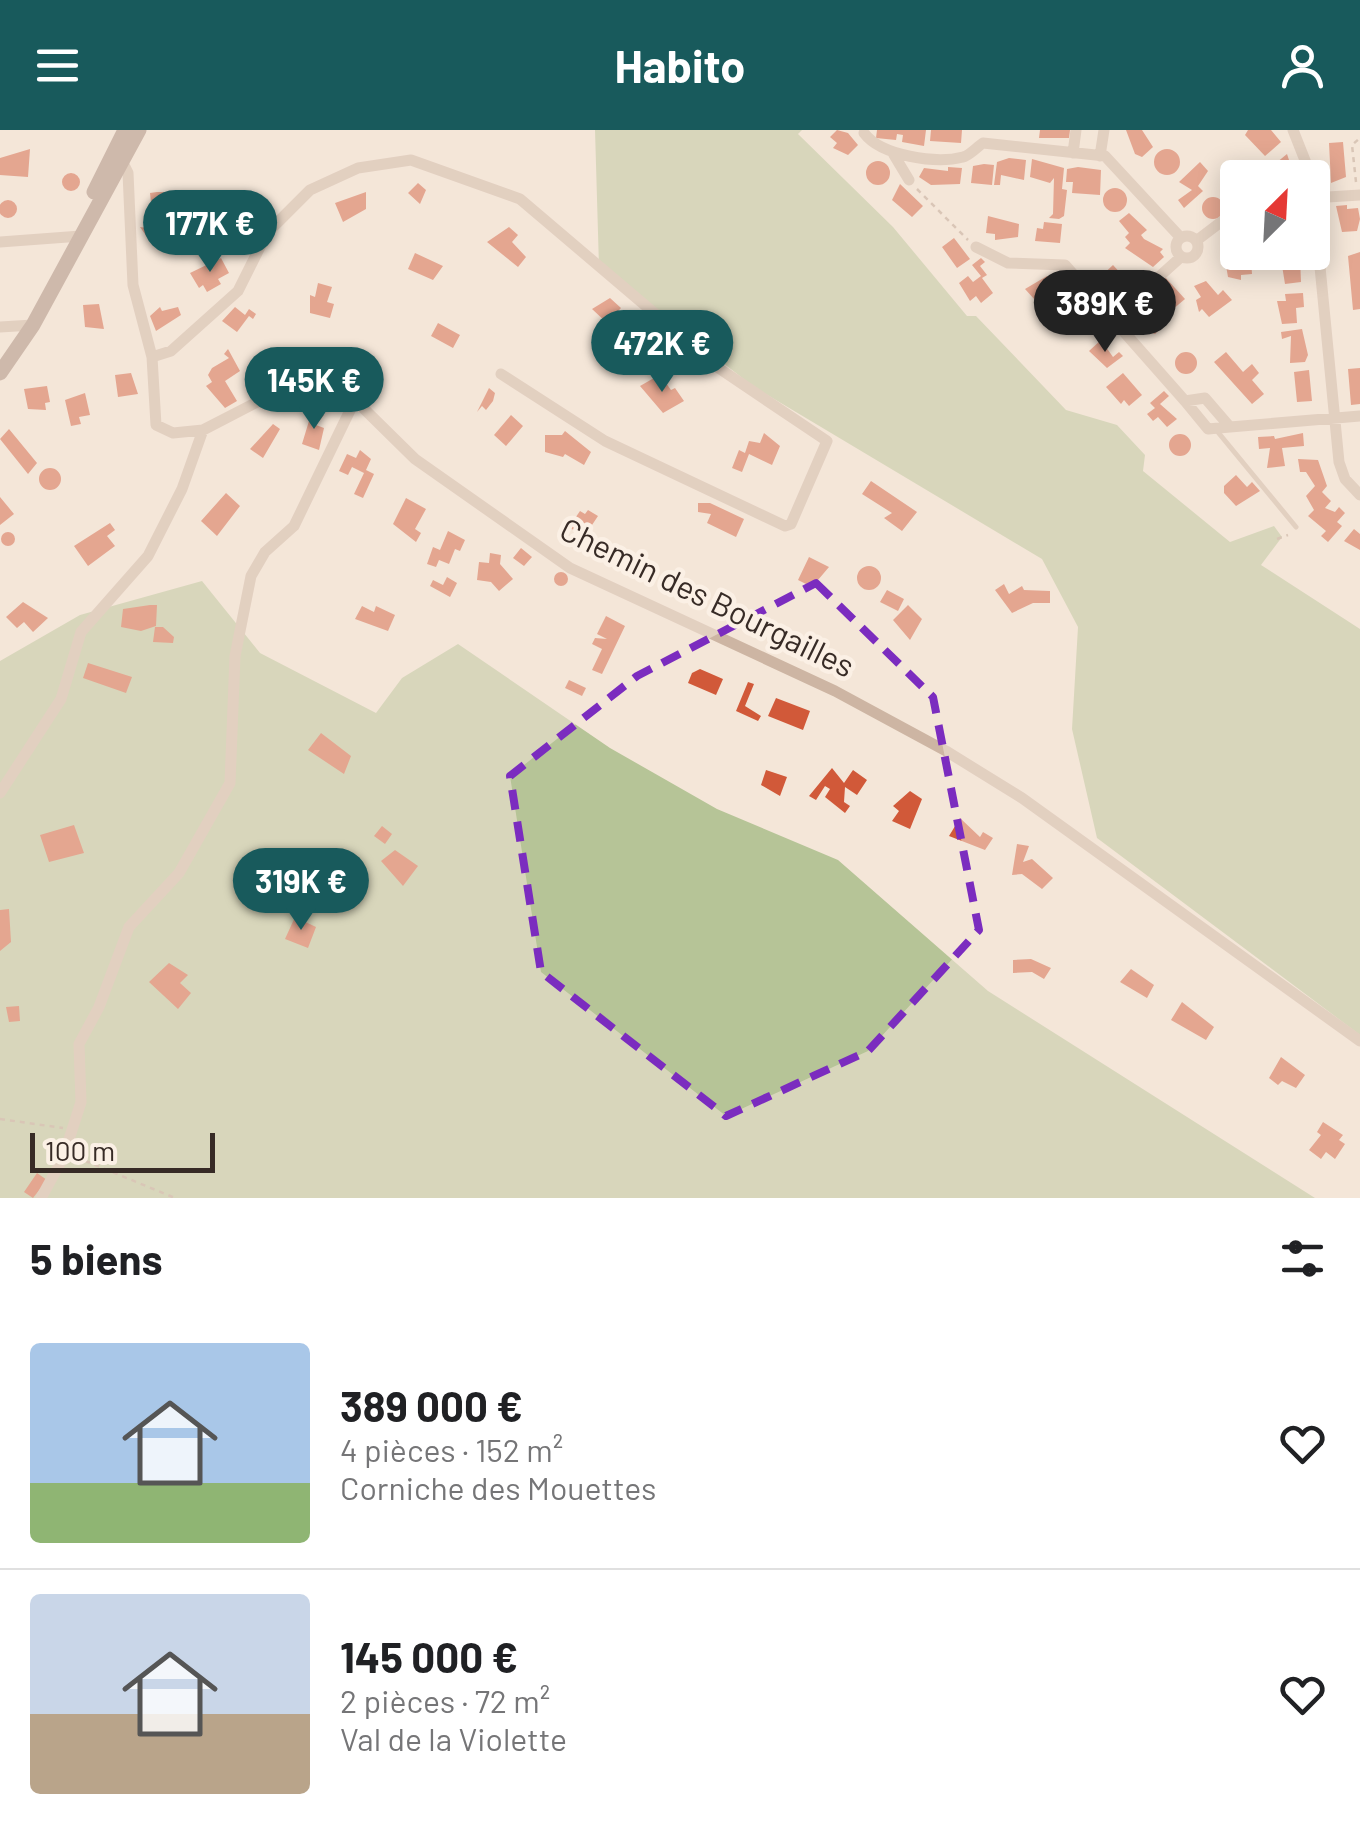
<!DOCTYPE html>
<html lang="fr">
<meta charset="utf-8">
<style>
body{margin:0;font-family:Barlow,sans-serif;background:#f2f2f2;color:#202124;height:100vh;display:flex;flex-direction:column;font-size:38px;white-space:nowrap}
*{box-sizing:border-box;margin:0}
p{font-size:32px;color:#757577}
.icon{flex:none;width:55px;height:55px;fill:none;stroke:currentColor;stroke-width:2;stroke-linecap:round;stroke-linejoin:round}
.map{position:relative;height:1068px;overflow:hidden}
.drawer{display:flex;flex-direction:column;background:#fff;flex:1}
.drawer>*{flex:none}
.needle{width:65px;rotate:24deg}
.buttons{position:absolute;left:1220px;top:30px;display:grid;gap:20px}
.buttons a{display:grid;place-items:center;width:110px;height:110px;border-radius:10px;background:#fff;box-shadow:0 5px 25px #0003;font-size:50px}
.scale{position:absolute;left:30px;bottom:25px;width:185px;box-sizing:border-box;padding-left:10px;border:5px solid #372b26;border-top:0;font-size:28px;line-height:35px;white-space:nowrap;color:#372b26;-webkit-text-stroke:8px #fbf0e5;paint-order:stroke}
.price{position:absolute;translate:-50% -85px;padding:0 22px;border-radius:35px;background:#185a5c;color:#fff;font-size:32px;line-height:65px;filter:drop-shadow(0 2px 5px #0008)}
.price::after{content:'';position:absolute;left:50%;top:60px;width:30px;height:22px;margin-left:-15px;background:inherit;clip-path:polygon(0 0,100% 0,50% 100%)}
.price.active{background:#222;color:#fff}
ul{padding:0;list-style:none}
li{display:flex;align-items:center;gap:30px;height:250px;padding:0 30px}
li+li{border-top:2px solid #e0e0e0}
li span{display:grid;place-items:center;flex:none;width:280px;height:200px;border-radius:10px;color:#555}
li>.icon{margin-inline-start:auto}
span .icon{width:120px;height:120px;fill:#fffc;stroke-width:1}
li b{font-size:42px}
h2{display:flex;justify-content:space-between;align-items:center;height:120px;padding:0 30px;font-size:42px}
header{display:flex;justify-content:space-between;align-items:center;height:130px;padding:0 30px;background:#185a5c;color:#fff;font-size:45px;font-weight:700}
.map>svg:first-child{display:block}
.green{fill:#b6c497}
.building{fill:#d15939}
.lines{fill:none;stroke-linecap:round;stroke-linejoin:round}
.path{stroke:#b99f8d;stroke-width:2.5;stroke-dasharray:5 5;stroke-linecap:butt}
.lane{stroke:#cdb5a3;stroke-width:5}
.street{stroke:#cdb5a3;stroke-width:11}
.secondary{stroke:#a08374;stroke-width:15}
.marked{fill:none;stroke:#7b2cbf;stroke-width:8;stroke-dasharray:20 12;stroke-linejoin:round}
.labels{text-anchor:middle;stroke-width:9;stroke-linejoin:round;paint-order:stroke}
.street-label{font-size:32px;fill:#372b26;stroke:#fbf0e5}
</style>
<header><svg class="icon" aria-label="menu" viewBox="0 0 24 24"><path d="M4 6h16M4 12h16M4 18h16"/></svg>Habito<svg class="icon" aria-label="person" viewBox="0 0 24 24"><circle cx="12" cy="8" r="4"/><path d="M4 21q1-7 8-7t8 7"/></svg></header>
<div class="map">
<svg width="1360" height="1068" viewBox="0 0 1360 1068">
<rect width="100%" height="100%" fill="#f4e6d8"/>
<path class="green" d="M595 0H802L798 4 893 97 967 186H976L1066 280 1117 295 1145 325 1143 341 1230 412 1274 396 1282 407 1261 435 1360 499V905L1097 708 1072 599 1078 497 1042 429 754 257 599 137Z
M202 451 260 523 376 583 402 548 458 514 610 618 717 679 838 730 988 861 1315 1068H0V531L80 485Z"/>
<path class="building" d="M837 0 848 3 858 15 848 25 833 18 837 13 830 7Z
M877 0H926L924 16 902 12 903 5 897 4 896 10 876 8Z
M931 0H962L961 13 930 11Z
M1040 0H1070L1069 8H1039Z
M1126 0H1142L1153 17 1142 27 1135 24Z
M1248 0H1271L1281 12 1265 26 1245 5Z
M1343 12 1346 47 1331 53 1329 13Z
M30 19 28 47 0 45V28Z
M1154 32a13 13 0 1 1 26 0a13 13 0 1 1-26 0Z
M1287 24 1295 48H1278L1276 33Z
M1009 28 1026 30 1024 50 1001 45 1000 55H994L997 32Z
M1032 29 1064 38 1062 59 1067 60 1064 86 1059 89 1049 88 1053 84 1054 48 1050 53 1030 47Z
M866 43a12 12 0 1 1 24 0a12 12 0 1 1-24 0Z
M1200 32 1208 41 1198 56 1203 61 1184 78 1178 70 1192 60 1179 52Z
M984 34 994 35 992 55 971 53 973 36Z
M948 37 962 38 960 54 931 55 919 47 924 38 948 41Z
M1078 37 1101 40 1100 65 1072 63 1073 52H1066L1067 39Z
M62 52a9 9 0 1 1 18 0a9 9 0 1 1-18 0Z
M418 53 426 60 420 74 408 63Z
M900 54 923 76 912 87 892 70Z
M1103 70a12 12 0 1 1 24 0a12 12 0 1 1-24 0Z
M157 62H180L176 89 153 92 150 63Z
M366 62V79L343 92 335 73Z
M1202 78a11 11 0 1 1 22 0a11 11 0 1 1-22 0Z
M-1 79a9 9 0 1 1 18 0a9 9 0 1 1-18 0Z
M1347 75V79L1358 78 1360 89 1357 101 1342 102 1336 76Z
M1129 83 1147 100 1141 105 1144 109 1163 119 1160 122 1164 127 1153 137 1125 118 1130 113 1125 107 1129 103 1119 91Z
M988 86 1019 94 1018 107 995 110V104L986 103Z
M1044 92 1062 94 1060 113 1035 111 1037 98 1043 99Z
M1238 95V123L1231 124 1230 105H1234L1233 96Z
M140 97 163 100 162 110 147 107Z
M509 97 518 105 512 112 526 127 518 137 487 112Z
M954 108 970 129 957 138 942 117Z
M1248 122H1259L1260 128 1251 129 1252 144 1241 145V150L1228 147 1225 130 1240 129 1239 123Z
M1292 122 1293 128 1300 127 1301 152 1285 154 1280 123Z
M1360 122V179L1353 180 1348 126Z
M415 123 443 136 433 150 408 139Z
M221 128 229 143 218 149 221 154 207 162 203 155 199 158 190 143Z
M981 128 985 132 980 136 987 145 982 148 993 163 981 173 976 166 970 171 959 153 968 146 973 152 981 146 972 135Z
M1113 135 1123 146 1118 151 1131 165 1119 175 1097 150Z
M1047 146 1060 161 1042 172 1035 170 1025 159Z
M1165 147 1185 169 1172 180 1153 158Z
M1206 151 1218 165 1223 160 1232 170 1209 187 1202 179 1199 182 1196 170 1201 167 1194 156Z
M318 153 332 157 327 172 334 174 330 188 310 183V165L315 167Z
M1303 163 1304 177 1296 178 1297 193 1282 194 1277 171H1286L1285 164Z
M610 168 621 178 607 193 592 179Z
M1071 172 1085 187 1068 202 1058 185Z
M99 174 104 199 85 197 83 175Z
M1144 176 1162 197 1155 204 1140 199 1130 188Z
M160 177 162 181 178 177 181 185 156 201 150 186Z
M235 177 245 185 249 179 256 184 253 189 249 186 237 202 222 191Z
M438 193 460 205 453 218 431 206Z
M1302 199 1308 225 1305 232 1290 233 1291 206 1282 209 1281 202Z
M1101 210 1113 227 1119 222 1123 226 1107 238 1089 221Z
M228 219 240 241 225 251 237 271 225 278 206 256 212 252 208 245 212 238 229 228 224 224Z
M1226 222 1243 242 1252 234 1259 243 1252 250 1264 264 1252 274 1214 232Z
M1175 233a11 11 0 1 1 22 0a11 11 0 1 1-22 0Z
M343 227 358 238 352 253 335 246Z
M288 230 283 254 271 251 267 238Z
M1360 238V274L1351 275 1348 239Z
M1309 240 1312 271 1297 272 1294 242Z
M131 243 138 264 118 267 115 245Z
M1123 243 1142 265 1129 276 1124 270 1121 274 1106 257Z
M654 248 659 257 666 253 671 260 675 258 684 271 663 283 640 256Z
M47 256 50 272 45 273 46 280 28 279 24 259Z
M489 258 495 263 493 271 486 280 482 276 477 282Z
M1164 261 1169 266 1160 274 1177 289 1167 297 1158 287 1153 291 1147 284 1155 278 1150 273Z
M85 263 90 285 79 287 81 294 71 296 65 270Z
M312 281 324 285 316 295 324 298 319 320 302 314Z
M511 285 523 296 506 316 494 305Z
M273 294 280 299 263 328 250 319Z
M9 299 37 333 28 344 0 309Z
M565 301 591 322 584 335 565 324 563 327 545 322V305H562Z
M764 303 780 316 772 335 749 324 742 342 732 338 739 320 745 323 749 311 760 313Z
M1303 303 1304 316 1282 318 1285 336 1267 338 1270 318 1259 319 1258 307 1274 306 1275 309Z
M1169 315a11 11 0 1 1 22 0a11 11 0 1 1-22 0Z
M360 320 371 329 366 340 374 344 363 368 354 364 364 343 352 337 348 345 339 341 347 324 356 328Z
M1298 329 1318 330 1327 356 1322 362 1331 371 1325 378 1335 382 1339 377 1345 383 1337 392 1342 396 1328 412 1321 406 1326 401 1308 386 1314 380 1306 366 1315 356 1306 342H1300Z
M39 349a11 11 0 1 1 22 0a11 11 0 1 1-22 0Z
M1236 345 1247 357 1252 352 1260 361 1236 376 1224 363V356Z
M871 351 917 382 902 401 884 388 892 383 862 364Z
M226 363 240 376 217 406 201 391Z
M0 367 14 384 0 395Z
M406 368 426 379 415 399 421 403 416 412 393 394Z
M698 373H710L744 389 736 407 707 393 711 384 698 382Z
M588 380 598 386 584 407 569 397 580 381 585 384Z
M110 393 115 400 107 406 115 416 88 436 74 416Z
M1354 399 1360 404V420L1344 411Z
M448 401 465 410 460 421 455 419 449 434 439 430 436 437 427 434 433 417 440 420Z
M1 409a7 7 0 1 1 14 0a7 7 0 1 1-14 0Z
M521 418 532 427 524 436 513 428Z
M490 423 501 425 500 434 513 449 499 461 491 452 477 450 479 432 489 433Z
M809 427 829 437 812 457 798 450Z
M857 448a12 12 0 1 1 24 0a12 12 0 1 1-24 0Z
M554 449a7 7 0 1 1 14 0a7 7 0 1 1-14 0Z
M447 447 457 453 450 467 430 456 433 450 443 455Z
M1004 454 1009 464 1022 456 1024 460 1050 461V473H1033L1012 483 995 460Z
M887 460 904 469 898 481 880 472Z
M23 472 48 488 33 502 24 492 17 498 6 487Z
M150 475H157L156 496 141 501 121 497 123 479Z
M908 475 922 489 910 510 893 490Z
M362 476 374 482 376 476 395 485 388 501 355 489Z
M606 486 625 496 602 544 592 540 602 519 592 514 595 508 607 509 597 504Z
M155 497H163L174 507 173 513 153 512Z
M88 533 132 547 126 563 83 548Z
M700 539 723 549 716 565 688 553 692 543Z
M569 550 586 558 582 566 565 558Z
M748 552 754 554 745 576 761 586 758 591 736 581Z
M776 568 810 581 803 600 768 586Z
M321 603 351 626 344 644 308 620Z
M832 638 844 653 853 640 867 650 857 665 845 657 844 672 850 676 845 683 825 667 830 659 825 656 816 670 809 666Z
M766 640 787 647 780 666 761 655Z
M910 661 922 669 910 699 892 691 899 681 893 676Z
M960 688 980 707 983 702 993 708 985 720 949 706Z
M74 695 84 723 49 732 40 705Z
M382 696 392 704 385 714 374 706Z
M1017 714 1029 716 1023 732 1032 729 1053 748 1042 759 1022 744 1012 745Z
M395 720 418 736 403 756 381 731Z
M9 779 11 812 0 821V780Z
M295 787 316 797 308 818 285 809Z
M1031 829 1051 838 1044 849 1032 842 1013 843V830Z
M169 833 188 845 180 853 191 863 178 879 149 852Z
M1131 839 1154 855 1147 868 1120 852Z
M1182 872 1214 897 1206 910 1171 890Z
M19 876 20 891 9 892 6 877Z
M1281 927 1305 945 1296 958 1282 951 1278 955 1269 948Z
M1323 992 1343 1005 1339 1010 1345 1014 1335 1029 1326 1022 1321 1029 1309 1020 1321 1005 1317 1002Z
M37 1043 47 1050 33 1068 24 1062Z"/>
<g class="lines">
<path class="path" d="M1356 52 1352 15 1360 8
M917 59 968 110
M1277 409 1288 405
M0 989 63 998
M76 1027 175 1068"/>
<path class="lane" d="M1217 301 1296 397"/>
<path class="street" d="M1293 0 1312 48
M864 3C881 26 936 34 963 27 969 26 977 17 983 13L1105 26 1181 108
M1073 23 1076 0
M894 25 909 50
M1100 26 1104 0
M120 27 128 43 133 155 152 227 156 295 173 303 203 300 261 270 310 254 355 270 415 329 570 438 835 561 946 621 1022 668 1360 911
M1312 55 1339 332 1345 349 1360 365
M1312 68 1360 65
M1176 117a11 11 0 1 1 22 0a11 11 0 1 1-22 0Z
M1196 111 1238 79
M0 112 81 106
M976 117 1008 133 1065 135 1185 271 1205 268 1230 297 1360 286
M1112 189 1181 127
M0 197 33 195
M152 227 171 221 238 161 267 103 310 60 358 38 411 30 520 69 720 239 827 311 791 394 785 396 605 311 501 244
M1185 271 1208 299 1230 297
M0 663 61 569 81 502 148 426 182 359 203 300
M41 1068 63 1028 81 972 79 914 99 877 129 797 179 743 230 653 235 526 251 446 265 422 294 396 355 270"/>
<path class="secondary" d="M94 62 125 0
M0 243 33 195 139 0"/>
</g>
<path d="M0 0H1360V1068H0ZM816 453 933 567 979 800 868 921 726 986 541 842 510 646 637 546Z" fill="#f4e6d8" fill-opacity=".55" fill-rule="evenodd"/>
<path class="marked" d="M816 453 933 567 979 800 868 921 726 986 541 842 510 646 637 546Z"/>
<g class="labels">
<g class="street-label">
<text transform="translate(707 468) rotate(26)" y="11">Chemin des Bourgailles</text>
</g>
</g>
</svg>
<div class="buttons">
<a><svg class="needle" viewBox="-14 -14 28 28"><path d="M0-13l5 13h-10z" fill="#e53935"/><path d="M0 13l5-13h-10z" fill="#757577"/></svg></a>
</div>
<div class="scale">100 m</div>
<b class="price" style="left:210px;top:145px">177K €</b>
<b class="price active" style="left:1105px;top:225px">389K €</b>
<b class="price" style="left:662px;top:265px">472K €</b>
<b class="price" style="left:314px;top:302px">145K €</b>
<b class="price" style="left:301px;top:803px">319K €</b>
</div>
<section class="drawer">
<h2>5 biens<svg class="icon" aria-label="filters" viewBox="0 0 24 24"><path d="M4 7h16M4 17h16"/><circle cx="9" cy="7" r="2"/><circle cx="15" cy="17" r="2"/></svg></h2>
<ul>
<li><span style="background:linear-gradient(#a9c7e8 70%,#8fb573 0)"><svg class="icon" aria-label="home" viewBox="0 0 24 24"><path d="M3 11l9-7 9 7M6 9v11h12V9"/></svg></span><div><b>389 000 €</b><p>4 pièces · 152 m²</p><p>Corniche des Mouettes</p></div><svg class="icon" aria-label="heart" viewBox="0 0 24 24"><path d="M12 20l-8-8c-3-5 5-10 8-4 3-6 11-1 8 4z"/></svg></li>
<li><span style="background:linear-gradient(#c9d6e8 60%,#b9a48a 0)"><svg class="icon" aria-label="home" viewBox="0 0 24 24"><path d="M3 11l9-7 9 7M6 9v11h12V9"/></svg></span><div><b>145 000 €</b><p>2 pièces · 72 m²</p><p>Val de la Violette</p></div><svg class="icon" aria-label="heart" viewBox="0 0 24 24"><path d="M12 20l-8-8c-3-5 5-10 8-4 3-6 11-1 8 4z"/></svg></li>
</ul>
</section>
